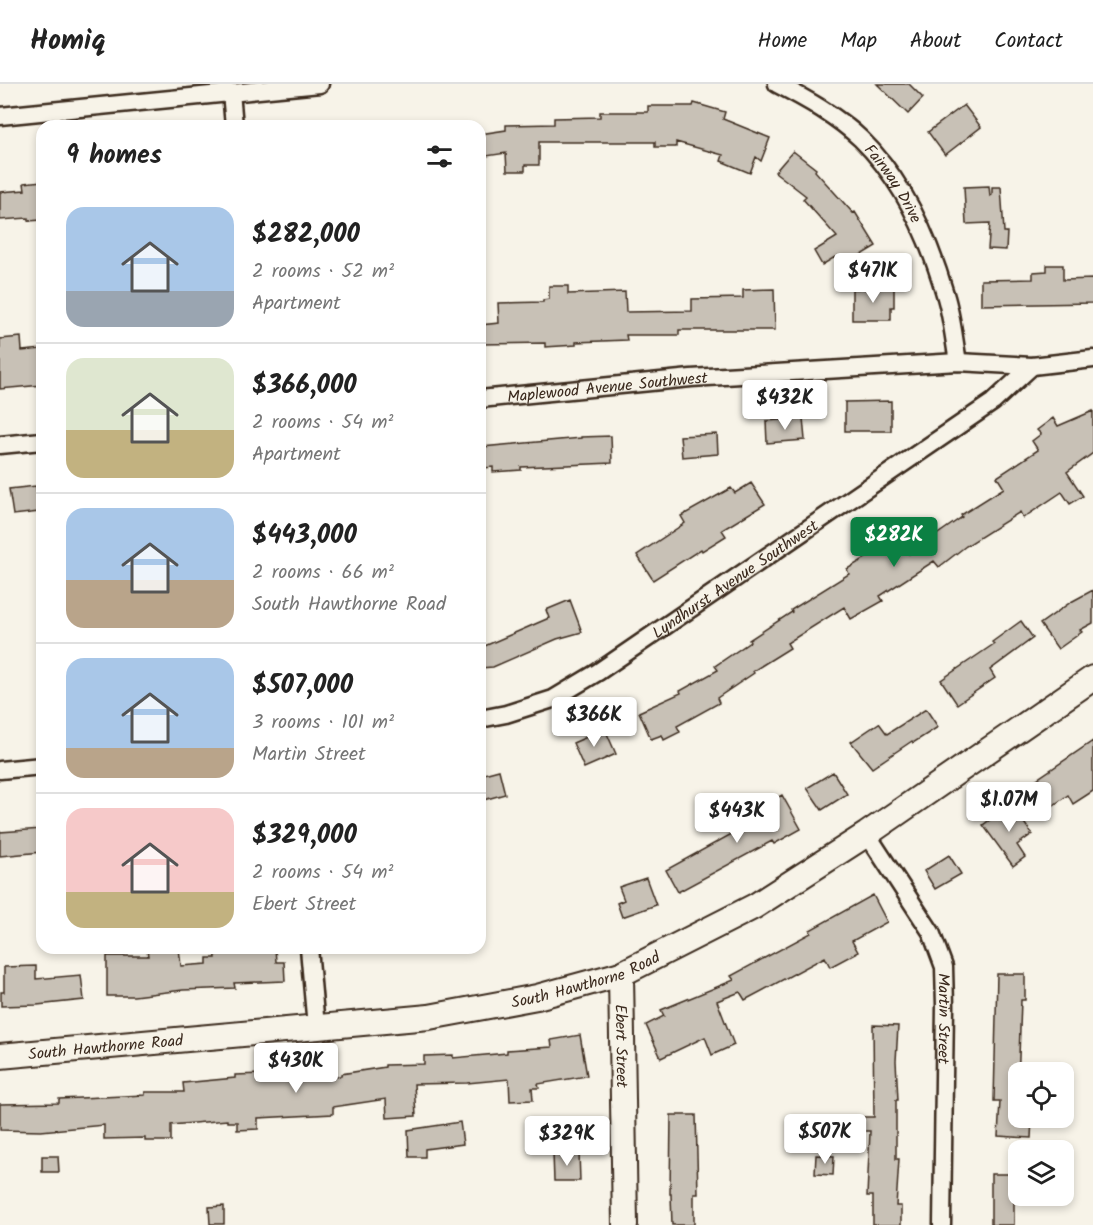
<!DOCTYPE html>
<meta charset="utf-8">
<style>
body{margin:0;font-family:Kalam,sans-serif;background:#f2f2f2;color:#222;height:100vh;display:flex;flex-direction:column;font-size:22px;white-space:nowrap}
*{box-sizing:border-box;margin:0}
p{font-size:20px;color:#767676}
.icon{flex:none;width:33px;height:33px;fill:none;stroke:currentColor;stroke-width:2;stroke-linecap:round;stroke-linejoin:round}
.map{position:relative;flex:1;overflow:hidden}
.drawer{position:absolute;left:36px;top:36px;width:450px;height:834px;display:flex;flex-direction:column;background:#fff;border-radius:18px;box-shadow:0 3px 9px #0003}
.drawer>*{flex:none}
.fabs{position:absolute;left:1008px;top:978px;display:grid;gap:12px}
.fabs a{display:grid;place-items:center;width:66px;height:66px;border-radius:12px;background:#fff;box-shadow:0 3px 9px #0003;font-size:30px}
.price{position:absolute;translate:-50% -51px;padding:0 14px;border-radius:6px;background:#fff;color:#222;font-size:20px;line-height:39px;filter:drop-shadow(0 2px 3px #0008)}
.price::after{content:'';position:absolute;left:50%;top:36px;width:18px;height:14px;margin-left:-9px;background:inherit;clip-path:polygon(0 0,100% 0,50% 100%)}
.price.active{background:#0b8043;color:#fff}
ul{padding:0;list-style:none}
li{display:flex;align-items:center;gap:18px;height:150px;padding:0 30px}
li+li{border-top:2px solid #e0e0e0}
li span{display:grid;place-items:center;flex:none;width:168px;height:120px;border-radius:18px;color:#555}
li>.icon{margin-inline-start:auto}
span .icon{width:72px;height:72px;fill:#fffc;stroke-width:1}
li b{font-size:26px}
h2{display:flex;justify-content:space-between;align-items:center;height:72px;padding:0 30px;font-size:26px}
header{display:flex;align-items:center;gap:36px;box-sizing:border-box;height:84px;padding:0 30px;background:#fff;border-bottom:2px solid #e0e0e0}
header strong{font-size:28px}
nav{display:flex;gap:33px;margin-inline-start:auto;font-size:21px}
.map>svg:first-child{display:block}
.building{fill:#c8c1b6;stroke:#3b2a1e;stroke-width:1.5}
.lines{fill:none;stroke-linecap:round;stroke-linejoin:round}
.street-casing{stroke:#3b2a1e;stroke-width:21}
.secondary-casing{stroke:#3b2a1e;stroke-width:28}
.street{stroke:#f7f3e8;stroke-width:16}
.secondary{stroke:#f7f3e8;stroke-width:24}
.labels{text-anchor:middle;stroke-width:5;stroke-linejoin:round;paint-order:stroke}
.street-label{font-size:16px;fill:#3b2a1e;stroke:#f7f3e8}
</style>
<header>
<strong>Homiq</strong>
<nav><a>Home</a><a>Map</a><a>About</a><a>Contact</a></nav>
</header>
<div class="map">
<svg width="1093" height="1141" viewBox="0 0 1093 1141">
<rect width="100%" height="100%" fill="#f7f3e8"/>
<filter id="ink" filterUnits="userSpaceOnUse"><feTurbulence type="fractalNoise" baseFrequency=".0167" numOctaves="2"/><feDisplacementMap in="SourceGraphic" scale="12" xChannelSelector="R" yChannelSelector="G"/><feConvolveMatrix kernelMatrix="1 2 1 2 8 2 1 2 1" color-interpolation-filters="sRGB"/></filter>
<g filter="url(#ink)">
<path class="building" d="M877 0H909L923 14 908 30Z
M694 19 725 28 723 35 770 54 761 77 756 73 750 89 721 77 723 71 676 58V63H655V58H539V81H525V87H507L506 69 480 73V50L506 46V41L554 40V34L600 33V28H648V22H693Z
M964 21 981 43 945 71 928 48Z
M793 67 816 85 815 87 853 129 855 128 876 162 841 183 835 173 822 181 814 167 837 153 803 115 806 112 775 88Z
M42 97V136L28 137V134L0 136V108L25 106 24 99Z
M989 102 990 112 992 111V103H1001L1004 148H1007L1006 166 988 165 990 139 966 140 964 103Z
M1047 181H1063V196L1093 195V219L981 221V196L1033 195V188L1047 187Z
M549 202H568V210L625 208 626 228 692 227V215L743 214V206L774 205 775 246H679V251H626L627 256 576 258V261L545 263V259L480 260V241L499 239 498 219 543 218V216L549 215Z
M894 204V223H891V236H852V205Z
M21 253 22 267 42 265V301L0 305V255Z
M891 317V347H845V318Z
M1093 327V369L1067 388 1083 412 1070 420 1062 408 1023 434 1020 428 966 462 939 483 934 477 880 512 883 517 851 535 844 523 787 559 790 564 753 587 754 589 717 614 719 619 677 642 680 648 664 656 662 651 651 655 639 628 681 609 680 607 718 586 715 582 750 558 749 556 792 528 791 526 849 490 847 485 899 454 909 470 962 433 961 431 1004 404 997 393 1038 366 1032 357 1041 350 1037 346 1053 334 1058 342Z
M803 334 805 356 767 359 766 337Z
M717 350 718 370 682 373 680 352Z
M611 352 612 379 521 383V386L493 388V383L484 384 482 363 581 354V353Z
M751 399 765 420 722 446 726 452 702 467 701 465 653 496 637 471 685 439 681 432 731 404 735 409Z
M36 402 39 428 13 431 9 405Z
M1093 506V539L1080 546 1082 548 1058 565 1040 540 1071 518Z
M570 516 582 548 557 555 493 583 480 584V564L549 534 546 526Z
M1021 537 1033 554 990 586 995 594 957 620 941 596 994 560 992 558Z
M926 625 938 643 913 659 912 657 872 684 851 658 879 639 887 650Z
M605 645 616 670 584 684 573 659Z
M1093 657V707L1073 720 1068 711 1051 723 1034 697Z
M499 686 505 710 480 717V691Z
M833 688 847 710 822 726 807 704Z
M782 711 801 745 774 760 772 757 678 808 666 786 759 735 754 727Z
M1011 720 1032 750 1017 761 1025 773 1013 782 983 741Z
M42 745V768L0 772V748Z
M949 771 961 790 935 805 924 787Z
M646 794 656 821 622 833 617 819 624 816 619 803Z
M873 811 887 838 852 857 858 868 830 883 825 873 745 916 740 908 717 917 734 961 712 971 705 953 661 974 646 941 664 932 661 926 734 896 731 892 811 849 810 846Z
M179 864 181 882 207 880V874H216L215 864H275L276 878H284L285 897 234 899 235 904 183 906 134 912H107V872H148L147 866Z
M36 882V895L81 891 84 916 37 921 1 922V908H4V883Z
M997 890H1025V916H1021L1017 1030 1018 1034H1032L1031 1054 998 1052 1000 1017H994Z
M873 941 898 942 896 977 898 1016H896V1075H899L896 1122H901V1141H873V1112H867L870 1047H849V1033H874Z
M580 951 587 992 538 1000 539 1004H532L533 1016 510 1017 509 995 467 999 414 1000 416 1032 387 1034 386 1015 333 1023V1030L258 1034V1045L237 1046V1038H227V1036L171 1041V1057H145V1054L104 1055V1041L41 1047 0 1046V1020L59 1019V1015L145 1011V1008H184L183 999 235 994V991L294 989V993L341 992V990L385 983V981L424 980V972L453 971V974L507 969V966L552 963 551 956Z
M671 1031H696L698 1110H694V1141H672L671 1110H670Z
M460 1038 463 1060 425 1065V1073H409L408 1046Z
M579 1068 580 1097H554L553 1069Z
M816 1071 834 1072 833 1091 815 1090Z
M42 1072H58L59 1088H42Z
M991 1090H1018V1114L1014 1115V1141H991Z
M224 1122V1140H210L209 1123Z"/>
<g class="lines">
<g class="street-casing">
<g id="street">
<path id="s1" d="M777 0C806 15 837 32 861 55 903 96 929 155 945 210 952 232 954 256 958 278"/>
<path d="M231 8 234 42"/>
<path d="M0 32 320 0"/>
<path id="s2" d="M480 315 691 294 958 278 1032 282 1093 275"/>
<path d="M0 361 42 357"/>
<path id="s3" d="M480 635 506 630 553 615 598 588 993 318 1032 282"/>
<path d="M0 686 42 682"/>
<path id="s4" d="M867 750 931 848 944 883 945 922 942 1141"/>
<path d="M309 864 316 943"/>
</g>
</g>
<g class="secondary-casing">
<g id="secondary">
<path id="s5" d="M621 890 625 1141"/>
<path id="s6" d="M0 972 429 933 537 913 621 890 755 822 867 750 1093 594"/>
</g>
</g>
<use href="#street" class="street"/>
<use href="#secondary" class="secondary"/>
</g>
</g>
<g class="labels">
<g class="street-label">
<text dy="6" stroke="none"><textPath href="#s1" startOffset="156">Fairway Drive</textPath></text>
<text dy="6" stroke="none"><textPath href="#s2" startOffset="128">Maplewood Avenue Southwest</textPath></text>
<text dy="6" stroke="none"><textPath href="#s3" startOffset="294">Lyndhurst Avenue Southwest</textPath></text>
<text dy="6" stroke="none"><textPath href="#s6" startOffset="592">South Hawthorne Road</textPath></text>
<text dy="6" stroke="none"><textPath href="#s4" startOffset="206">Martin Street</textPath></text>
<text dy="6" stroke="none"><textPath href="#s5" startOffset="72">Ebert Street</textPath></text>
<text dy="6" stroke="none"><textPath href="#s6" startOffset="106">South Hawthorne Road</textPath></text>
</g>
</g>
</svg>
<div class="fabs">
<a><svg class="icon" aria-label="locate" viewBox="0 0 24 24"><circle cx="12" cy="12" r="6"/><path d="M12 2v4M12 18v4M2 12h4M18 12h4"/></svg></a>
<a><svg class="icon" aria-label="layers" viewBox="0 0 24 24"><path d="M12 4l9 5-9 5-9-5zM3 14l9 5 9-5"/></svg></a>
</div>
<b class="price" style="left:873px;top:220px">$471K</b>
<b class="price" style="left:785px;top:347px">$432K</b>
<b class="price active" style="left:894px;top:484px">$282K</b>
<b class="price" style="left:594px;top:664px">$366K</b>
<b class="price" style="left:1009px;top:749px">$1.07M</b>
<b class="price" style="left:737px;top:760px">$443K</b>
<b class="price" style="left:296px;top:1010px">$430K</b>
<b class="price" style="left:825px;top:1081px">$507K</b>
<b class="price" style="left:567px;top:1083px">$329K</b>
<section class="drawer">
<h2>9 homes<svg class="icon" aria-label="filters" viewBox="0 0 24 24"><path d="M4 7h16M4 17h16"/><circle cx="9" cy="7" r="2"/><circle cx="15" cy="17" r="2"/></svg></h2>
<ul>
<li><span style="background:linear-gradient(#a9c7e8 70%,#9aa5b1 0)"><svg class="icon" aria-label="home" viewBox="0 0 24 24"><path d="M3 11l9-7 9 7M6 9v11h12V9"/></svg></span><div><b>$282,000</b><p>2 rooms · 52 m²</p><p>Apartment</p></div></li>
<li><span style="background:linear-gradient(#dfe7d0 60%,#c2b280 0)"><svg class="icon" aria-label="home" viewBox="0 0 24 24"><path d="M3 11l9-7 9 7M6 9v11h12V9"/></svg></span><div><b>$366,000</b><p>2 rooms · 54 m²</p><p>Apartment</p></div></li>
<li><span style="background:linear-gradient(#a9c7e8 60%,#b9a48a 0)"><svg class="icon" aria-label="home" viewBox="0 0 24 24"><path d="M3 11l9-7 9 7M6 9v11h12V9"/></svg></span><div><b>$443,000</b><p>2 rooms · 66 m²</p><p>South Hawthorne Road</p></div></li>
<li><span style="background:linear-gradient(#a9c7e8 75%,#b9a48a 0)"><svg class="icon" aria-label="home" viewBox="0 0 24 24"><path d="M3 11l9-7 9 7M6 9v11h12V9"/></svg></span><div><b>$507,000</b><p>3 rooms · 101 m²</p><p>Martin Street</p></div></li>
<li><span style="background:linear-gradient(#f6c9c9 70%,#c2b280 0)"><svg class="icon" aria-label="home" viewBox="0 0 24 24"><path d="M3 11l9-7 9 7M6 9v11h12V9"/></svg></span><div><b>$329,000</b><p>2 rooms · 54 m²</p><p>Ebert Street</p></div></li>
</ul>
</section>
</div>
